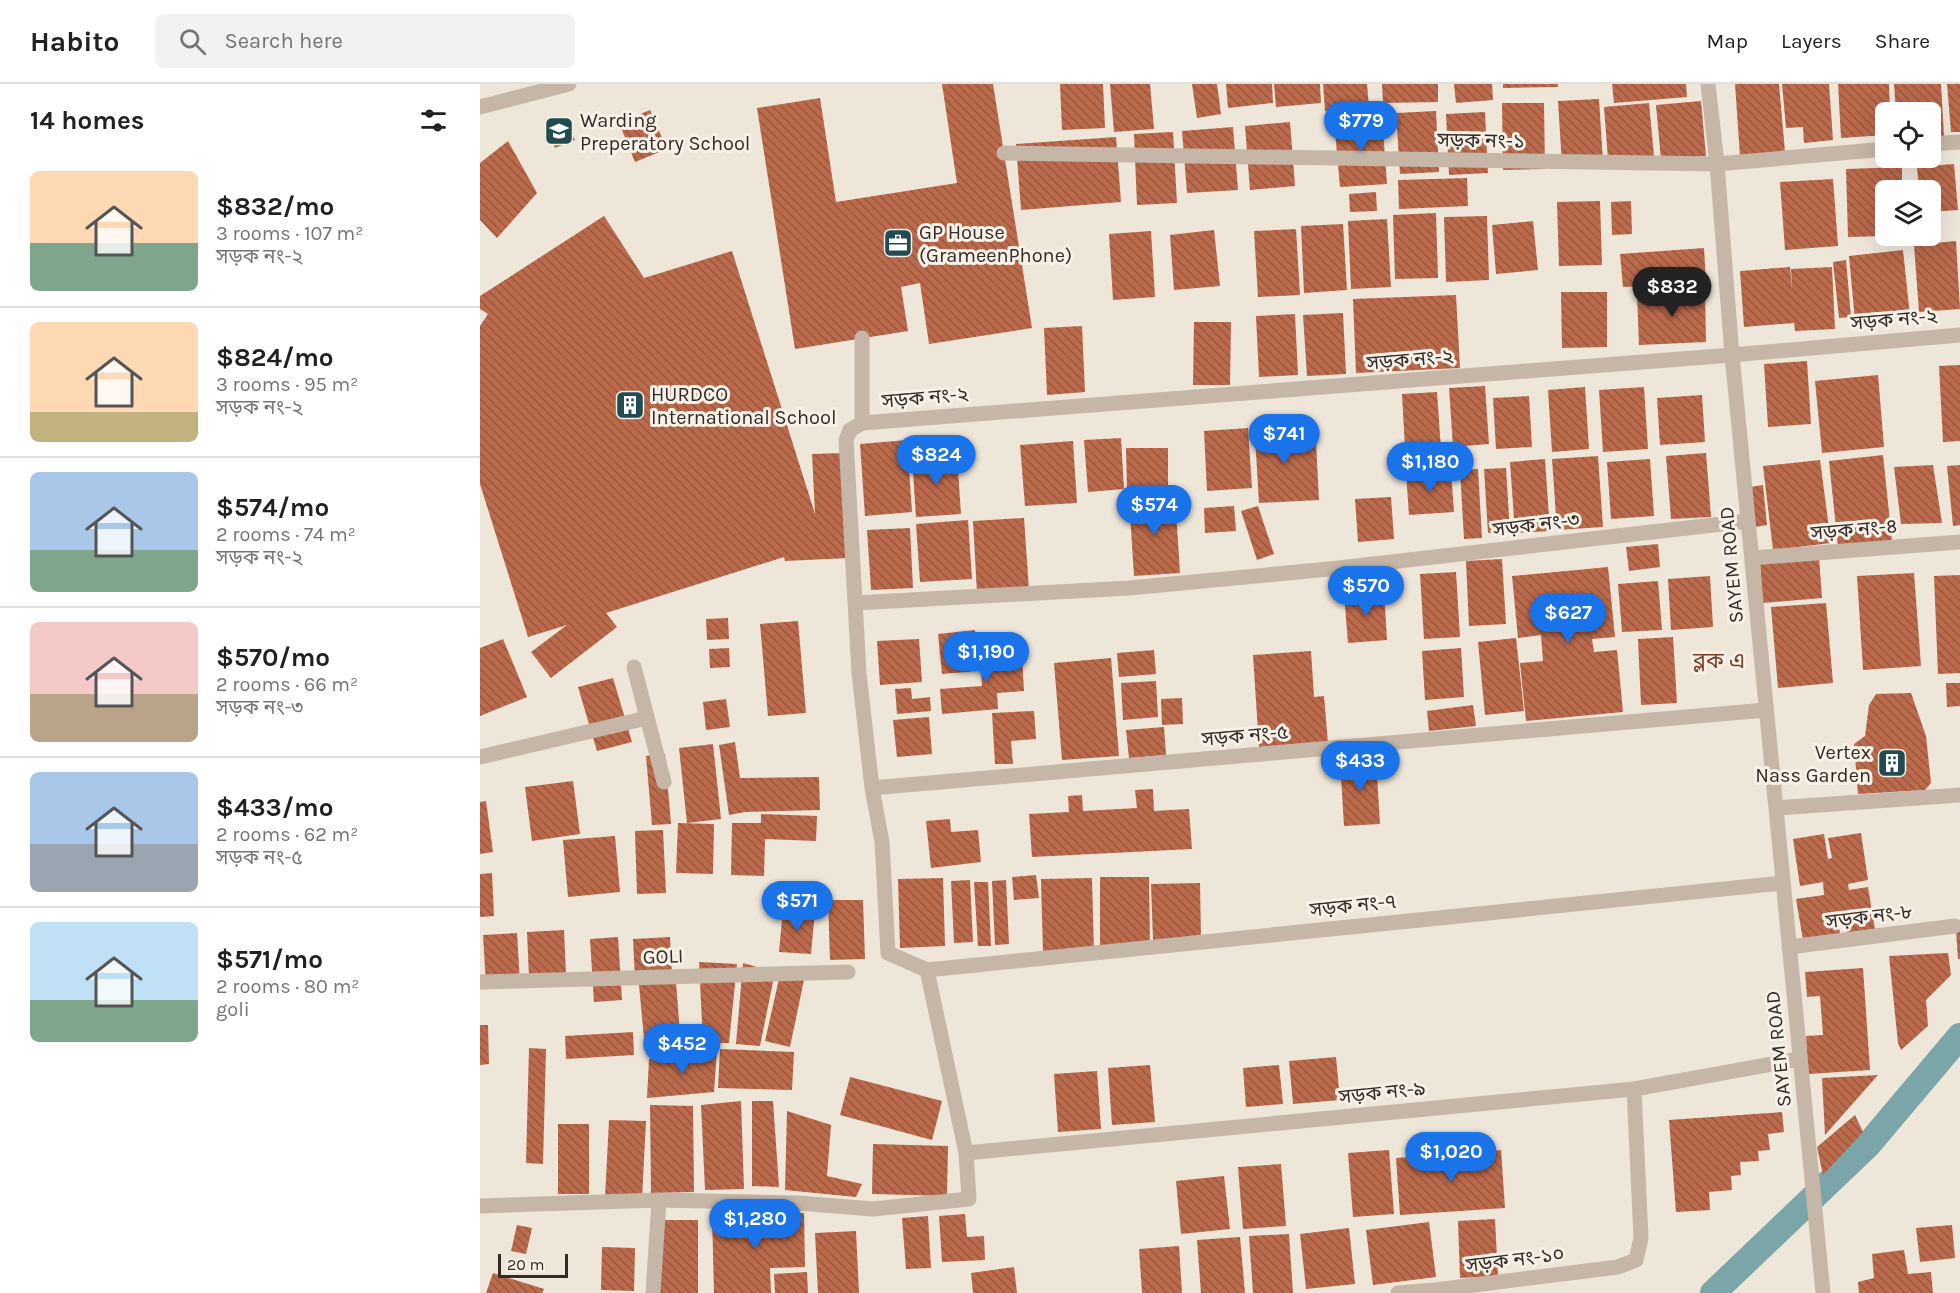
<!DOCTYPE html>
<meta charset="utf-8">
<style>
body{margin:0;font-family:Karla,"Noto Sans Bengali",sans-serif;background:#f2f2f2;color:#202124;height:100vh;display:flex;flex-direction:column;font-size:22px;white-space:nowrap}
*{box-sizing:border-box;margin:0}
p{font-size:20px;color:#757577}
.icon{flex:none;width:33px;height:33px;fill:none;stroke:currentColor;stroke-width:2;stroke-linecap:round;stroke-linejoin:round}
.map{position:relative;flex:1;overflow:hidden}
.details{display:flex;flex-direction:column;background:#fff;width:480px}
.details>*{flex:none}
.fabs{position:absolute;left:1395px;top:18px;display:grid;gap:12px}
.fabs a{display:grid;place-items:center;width:66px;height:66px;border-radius:9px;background:#fff;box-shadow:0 6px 24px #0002;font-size:30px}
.scale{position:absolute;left:18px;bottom:15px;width:70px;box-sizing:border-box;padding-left:6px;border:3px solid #332b27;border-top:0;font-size:16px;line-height:21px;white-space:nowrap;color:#332b27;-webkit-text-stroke:4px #f7f0e6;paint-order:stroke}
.price{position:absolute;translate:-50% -51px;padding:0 14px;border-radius:21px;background:#1a73e8;color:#fff;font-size:20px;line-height:39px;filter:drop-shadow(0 2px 3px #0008)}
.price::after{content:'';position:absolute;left:50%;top:36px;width:18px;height:14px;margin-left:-9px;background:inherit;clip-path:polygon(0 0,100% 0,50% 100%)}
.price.selected{background:#222;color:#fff}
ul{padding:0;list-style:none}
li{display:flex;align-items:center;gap:18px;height:150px;padding:0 30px}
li+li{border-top:2px solid #e0e0e0}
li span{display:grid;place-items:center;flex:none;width:168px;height:120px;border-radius:9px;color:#555}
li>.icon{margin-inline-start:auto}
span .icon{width:72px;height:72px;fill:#fffc;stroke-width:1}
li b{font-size:26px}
h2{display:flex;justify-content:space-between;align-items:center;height:72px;padding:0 30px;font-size:26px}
header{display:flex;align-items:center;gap:36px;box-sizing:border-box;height:84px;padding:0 30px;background:#fff;border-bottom:2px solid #e0e0e0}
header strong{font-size:28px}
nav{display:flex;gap:33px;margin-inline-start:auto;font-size:21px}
.search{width:420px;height:54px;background:#f2f2f2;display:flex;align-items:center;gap:15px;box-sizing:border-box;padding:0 21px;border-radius:9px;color:#757577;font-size:22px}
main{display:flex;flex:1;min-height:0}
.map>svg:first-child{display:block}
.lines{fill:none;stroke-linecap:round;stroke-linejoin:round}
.canal{stroke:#7ba6a9;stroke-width:26}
.building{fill:url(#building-back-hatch)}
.minor{stroke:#c6b6a7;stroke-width:15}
.tertiary{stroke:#c6b6a7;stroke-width:15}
.labels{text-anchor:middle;stroke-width:6;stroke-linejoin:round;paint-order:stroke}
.poi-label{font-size:20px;fill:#332b27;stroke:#f7f0e6;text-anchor:start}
.street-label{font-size:20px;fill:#332b27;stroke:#f7f0e6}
.quarter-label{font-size:22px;fill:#7b3e27;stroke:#f7f0e6}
</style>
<header>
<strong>Habito</strong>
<div class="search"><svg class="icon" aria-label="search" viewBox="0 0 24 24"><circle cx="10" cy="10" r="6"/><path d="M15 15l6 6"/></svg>Search here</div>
<nav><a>Map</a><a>Layers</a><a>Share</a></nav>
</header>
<main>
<section class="details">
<h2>14 homes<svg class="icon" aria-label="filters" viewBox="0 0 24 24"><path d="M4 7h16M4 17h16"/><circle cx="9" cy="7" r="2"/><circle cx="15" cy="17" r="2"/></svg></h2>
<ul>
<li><span style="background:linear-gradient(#ffd9b3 60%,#7fa58c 0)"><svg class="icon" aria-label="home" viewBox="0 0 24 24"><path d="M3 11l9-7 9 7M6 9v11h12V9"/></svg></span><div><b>$832/mo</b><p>3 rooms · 107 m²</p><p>সড়ক নং-২</p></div></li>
<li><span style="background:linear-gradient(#ffd9b3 75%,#c2b280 0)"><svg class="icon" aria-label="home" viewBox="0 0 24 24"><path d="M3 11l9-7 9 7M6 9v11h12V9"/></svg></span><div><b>$824/mo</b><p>3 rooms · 95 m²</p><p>সড়ক নং-২</p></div></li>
<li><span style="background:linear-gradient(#a9c7e8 65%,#7fa58c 0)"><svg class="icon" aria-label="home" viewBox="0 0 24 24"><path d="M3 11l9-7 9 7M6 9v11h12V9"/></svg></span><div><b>$574/mo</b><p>2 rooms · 74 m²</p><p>সড়ক নং-২</p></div></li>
<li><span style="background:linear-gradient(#f6c9c9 60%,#b9a48a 0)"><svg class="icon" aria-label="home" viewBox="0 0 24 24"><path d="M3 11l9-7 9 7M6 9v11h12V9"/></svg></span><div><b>$570/mo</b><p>2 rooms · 66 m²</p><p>সড়ক নং-৩</p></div></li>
<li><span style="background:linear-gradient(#a9c7e8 60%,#9aa5b1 0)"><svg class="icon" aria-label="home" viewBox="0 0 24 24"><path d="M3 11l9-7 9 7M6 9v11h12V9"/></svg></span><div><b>$433/mo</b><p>2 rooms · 62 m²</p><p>সড়ক নং-৫</p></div></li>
<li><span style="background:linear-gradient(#bfe0f5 65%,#7fa58c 0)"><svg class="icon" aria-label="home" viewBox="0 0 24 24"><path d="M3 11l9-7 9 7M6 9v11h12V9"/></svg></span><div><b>$571/mo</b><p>2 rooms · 80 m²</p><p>goli</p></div></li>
</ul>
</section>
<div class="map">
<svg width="1480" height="1209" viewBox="0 0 1480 1209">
<defs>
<pattern id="building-back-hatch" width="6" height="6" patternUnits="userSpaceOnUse" patternTransform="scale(1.5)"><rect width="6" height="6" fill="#bb6a4c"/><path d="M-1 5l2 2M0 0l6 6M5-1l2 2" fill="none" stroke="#99573f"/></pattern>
</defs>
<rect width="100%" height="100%" fill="#efe6da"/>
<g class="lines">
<path class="canal" d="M1233 1209 1388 1061 1480 952"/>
</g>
<path class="building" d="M462 0H513L552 244 449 260 440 199 421 203 428 247 315 265 277 24 340 14 356 118 477 99Z
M580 0H623L625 44 582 46Z
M630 0H670L674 45 634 48Z
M712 0H737L741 30 717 34Z
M746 0H792L793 19 748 24Z
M794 0H840L841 19 796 23Z
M843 0H887L889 23 845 27Z
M902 0H958V18L903 19Z
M974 0H1012L1013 16 976 19Z
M1023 0H1078V3L1023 4Z
M1132 0H1206L1207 13 1134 19Z
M1255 0H1299L1305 68 1260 72Z
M1302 0H1349L1353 56 1324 59 1323 43 1306 44Z
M1358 0H1409L1410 28H1406V51L1361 54Z
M1414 0H1461L1464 52 1450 53V28H1416Z
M1467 0H1480V48H1471Z
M1119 15 1123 78 1082 81 1078 17Z
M1221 17 1226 72 1181 76 1176 21Z
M1022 19H1064L1065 85 1023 86Z
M1169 19 1174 72 1128 75 1124 23Z
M170 26 187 65 155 78 139 39Z
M956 27 959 88 920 90 916 29Z
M1005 28 1008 89 969 91 966 30Z
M902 33 907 100 860 103 854 36Z
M86 35 95 56 75 64 66 43Z
M810 38 815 102 770 106 765 42Z
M753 43 758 106 707 109 702 47Z
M693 48 697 119 657 121 654 50Z
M636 53 641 118 541 126 536 60Z
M28 57 57 109 17 154 0 136V79Z
M1474 80 1478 126 1450 128V106H1439L1437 83Z
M1422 83V106H1406V152L1368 153 1366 85Z
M987 94 988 122 919 125 918 96Z
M1353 95 1358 162 1305 166 1300 98Z
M896 108 897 127 870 128 869 110Z
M1120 117 1122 181 1079 182 1077 118Z
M1151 117 1152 150 1132 151 1131 118Z
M956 129 958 194 915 195 913 131Z
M124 132 164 194 252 167 335 430 332 370 364 369 369 474 305 477 304 473 126 529 137 543 71 594 51 568 87 541 48 553 0 400V242L8 230 0 225V212Z
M1007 132 1009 196 966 198 964 133Z
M907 135 911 203 871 205 868 137Z
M1053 137 1058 186 1016 190 1012 141Z
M863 140 867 206 824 209 821 142Z
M816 145 820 211 778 213 774 147Z
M734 146 740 202 694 206 690 151Z
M671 147 675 213 633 216 629 150Z
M1476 157 1480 225 1439 228 1434 161Z
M1224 164 1226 198 1143 203 1140 170Z
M1423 166 1430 232 1375 237 1369 172Z
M1366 176 1371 233 1359 234 1353 178Z
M1310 183 1312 207 1311 185 1352 183 1355 245 1315 247 1314 239 1264 243 1260 187Z
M1225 207 1226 258 1159 261 1157 210Z
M1081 208H1127V263L1082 264Z
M976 211 980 284 876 289 873 215Z
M863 229 866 290 827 292 823 231Z
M815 230 818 291 779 293 776 232Z
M714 238H751L750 301H713Z
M602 242 605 308 567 311 564 244Z
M1327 277 1331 340 1288 343 1284 280Z
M1480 281V357L1463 358 1459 282Z
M1398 291 1404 363 1342 369 1335 297Z
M1005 302 1009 360 973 363 969 304Z
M1105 303 1109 365 1072 368 1068 306Z
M1164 303 1168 365 1123 368 1119 306Z
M957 308 962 380 926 382 922 310Z
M1222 311 1225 358 1180 361 1177 314Z
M1049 312 1052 363 1016 365 1013 314Z
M807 335 809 360 836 358 839 416 779 419 774 336Z
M768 344 772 404 727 407 724 347Z
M641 354 644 405 608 408 604 356Z
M427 356 432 428 385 432 380 360Z
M593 357 597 419 545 422 540 361Z
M646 364H688V406H647Z
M1226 369 1231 433 1191 435 1186 372Z
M477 371 481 430 436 433 432 373Z
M1403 371 1412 457 1358 463 1349 377Z
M1118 372 1123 443 1077 446 1072 375Z
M1065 375 1070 447 1035 449 1030 378Z
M1170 375 1174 432 1131 435 1127 378Z
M1340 376 1351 459 1293 466 1283 382Z
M1453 381 1462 439 1421 440 1414 383Z
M1480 381V441L1473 442 1467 382Z
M1026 384 1030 448 1008 449 1004 385Z
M998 385 1002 454 984 455 980 386Z
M971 386 974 428 929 431 926 389Z
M1283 401 1287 441 1275 443 1270 403Z
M695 411 700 489 654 492 649 414Z
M911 413 914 455 878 458 875 415Z
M754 422 756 447 725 449 724 424Z
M778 422 794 470 777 476 761 427Z
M544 434 549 506 497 509 493 437Z
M488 436 492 495 440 498 436 440Z
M430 444 433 504 391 506 387 446Z
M1178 460 1180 483 1149 487 1146 463Z
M1339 473 1342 514 1283 519 1280 478Z
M1022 475 1026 540 989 542 986 477Z
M1128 483 1135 553 1112 555 1114 568 1137 566 1143 628 1046 637 1040 579 1063 577 1061 551 1038 554 1032 492Z
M976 488 980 553 944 555 940 490Z
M1434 489 1441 582 1383 586 1377 492Z
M1480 491V589L1458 590 1454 492Z
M1230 492 1233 543 1191 546 1188 495Z
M1178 497 1182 546 1142 548 1138 500Z
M904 507 907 556 868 559 864 510Z
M1346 519 1353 599 1298 604 1291 523Z
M248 534 249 555 227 556 226 535Z
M318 537 326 629 288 632 280 540Z
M495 546 498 587 462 590 458 550Z
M1193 553 1197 619 1161 621 1158 555Z
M1036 554 1044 627 1005 631 998 558Z
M23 555 47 613 0 632V564Z
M439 555 442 598 400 601 397 557Z
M517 558 518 573 542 571 544 607 517 609 518 625 462 630 460 605 502 602 500 559Z
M249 564 250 583 230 584 229 565Z
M981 564 984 613 945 616 942 567Z
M674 566 676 590 639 593 637 569Z
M831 567 834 613 844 612 848 659 779 663 773 571Z
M631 574 639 672 582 676 574 579Z
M133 594 152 658 117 667 98 603Z
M676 597 678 633 643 636 641 599Z
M1466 599H1480V622L1467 623Z
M431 604 432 615 450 613 451 627 417 630 415 605Z
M1431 609 1446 652 1451 699 1445 706 1378 710 1374 660 1385 652 1389 621 1396 610Z
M702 614 703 640 682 641 681 615Z
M246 615 250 643 226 646 223 618Z
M993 621 996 642 949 647 947 627Z
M554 627 556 655 531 657 533 680H515L512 629Z
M449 633 452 670 417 673 413 636Z
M684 643 686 671 649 674 646 646Z
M255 658 260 694 339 693 340 726 265 728 249 731 239 661Z
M233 660 241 735 207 739 199 664Z
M185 670 191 740 172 741 166 672Z
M896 675 900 740 864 742 860 676Z
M93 697 100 750 52 757 45 703Z
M673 705 674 727 709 725 712 765 552 773 549 730 589 728 588 712 602 711 603 727 657 724 655 706Z
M6 717 13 768 0 770V718Z
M281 730 337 732 336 757 285 755 284 792 251 791 252 739H281Z
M470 735 471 748 498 746 501 778 451 784 446 737Z
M198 739 234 740 233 790 196 789Z
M183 746 186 809 157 810 155 747Z
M1381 749 1388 796 1368 800 1369 806 1388 803 1395 845 1367 849 1364 831H1357L1360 850 1323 856 1316 815 1344 811 1343 798 1320 802 1313 755 1344 750 1348 775 1352 774 1348 754Z
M135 752 140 808 88 813 83 756Z
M12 789 14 832 0 833V790Z
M556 791 559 814 534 816 532 793Z
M620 793H669L670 864H620Z
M463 794 465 862 420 864 418 795Z
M612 794 614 869 563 870 561 795Z
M490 796 493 858 474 859 471 797Z
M526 796 529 860 515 861 512 797Z
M494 798H508L511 862H498Z
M720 799 721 855 673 856 671 800Z
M348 816H383L385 875 350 876Z
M303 825 335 827 331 870 299 868Z
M84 846 86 891 49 893 47 848Z
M1480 846V875H1478L1476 847Z
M37 849 40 899 6 901 3 851Z
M138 853 142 916 114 918 110 855Z
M190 853 192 892 155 894 153 855Z
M1468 869 1471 891 1446 916 1448 942 1421 966 1418 959 1409 872Z
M219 878 257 880 249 959H223Z
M263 879 295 888 280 962 256 960Z
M1383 884 1390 986 1328 990 1326 952 1343 951 1340 912 1327 913 1325 888Z
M301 886 325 891 310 963 285 957Z
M196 898 201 963 165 965 159 901Z
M0 941H8L9 980 0 981Z
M153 948 154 971 86 975 85 952Z
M49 964 66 965 63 1080 46 1079Z
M240 965 314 968 312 1006 238 1004Z
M237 967 234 1008 167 1014 169 975Z
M856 973 860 1016 813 1020 809 977Z
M670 981 675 1038 632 1041 628 984Z
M799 981 803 1020 766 1023 763 984Z
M617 987 621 1045 578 1048 574 990Z
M1398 991 1345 1051 1342 994Z
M370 993 462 1017 452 1056 360 1031Z
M261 1017 264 1105 225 1106 221 1021Z
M272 1017H293L299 1103 272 1102Z
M170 1021 213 1022 214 1108 171 1109Z
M307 1027 351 1041 347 1092 382 1100 376 1113 305 1106Z
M1302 1028 1304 1048 1288 1050 1290 1066 1278 1067 1279 1077 1260 1078 1261 1091 1251 1092 1252 1106 1229 1108 1230 1126 1196 1128 1189 1036Z
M1375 1031 1383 1048 1343 1091 1337 1063Z
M129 1036 166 1037 162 1115 125 1113Z
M78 1040H109V1110H78Z
M393 1060 468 1062 467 1112 392 1110Z
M909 1066 914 1130 873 1133 868 1069Z
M1021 1066 1025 1124 920 1131 916 1074Z
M801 1080 806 1142 763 1145 758 1083Z
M744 1092 750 1145 701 1150 696 1097Z
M324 1129 325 1183 290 1184 291 1209H234L232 1131Z
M485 1130 487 1153 504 1152 505 1176 462 1178 459 1132Z
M448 1132 451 1184 426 1185 422 1134Z
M1015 1135 1018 1192 980 1194 978 1137Z
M179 1136H218V1209H179Z
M949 1138 956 1193 893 1201 886 1146Z
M37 1141 52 1144 46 1170 31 1167Z
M1472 1141 1475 1174 1440 1178 1436 1144Z
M869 1144 875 1200 826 1205 820 1150Z
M376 1147 379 1209H338L335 1149Z
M809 1150 813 1209H773L769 1152Z
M760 1153 765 1209H721L717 1156Z
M699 1162 702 1209H662L659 1165Z
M122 1163 155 1164 154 1207 121 1206Z
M1424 1166 1428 1190 1451 1188 1453 1209H1379L1378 1198 1394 1194 1392 1170Z
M534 1183 537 1209H493L491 1189Z
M327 1188 328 1209H295L294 1190Z
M13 1189 64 1205 62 1209H6Z"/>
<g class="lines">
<path class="minor" d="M1228 0 1237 80 1252 271 1343 1209
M1450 60 1480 58
M524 69 1237 80 1406 65
M382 254V339L370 346 366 356 379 589 392 704 402 758 408 869 447 886 1303 799
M382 339 1252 271 1480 251
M1272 474 1480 458
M375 519 649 504 849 485 1268 437
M392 704 1286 626
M1296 724 1480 711
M1309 863 1475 842
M486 1069 1154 1005 1320 975
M0 1122 179 1116 318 1119 393 1125 489 1115 486 1069 447 886
M173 1209 179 1116
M918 1209 955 1206 1138 1183 1156 1176 1161 1154 1154 1005"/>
<path class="tertiary" d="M0 23 89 0
M167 634 154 583 184 698
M0 673 167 634
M0 898 368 888"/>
</g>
<defs>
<g id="school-square" transform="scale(1.5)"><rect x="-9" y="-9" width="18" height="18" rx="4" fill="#204c51" stroke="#f7f0e6"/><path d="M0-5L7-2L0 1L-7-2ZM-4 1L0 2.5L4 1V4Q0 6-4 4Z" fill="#fff"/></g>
<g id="office-square" transform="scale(1.5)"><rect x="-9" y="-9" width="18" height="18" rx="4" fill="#204c51" stroke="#f7f0e6"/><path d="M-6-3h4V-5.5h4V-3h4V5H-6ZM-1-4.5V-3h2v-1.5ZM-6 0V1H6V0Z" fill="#fff"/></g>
<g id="building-square" transform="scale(1.5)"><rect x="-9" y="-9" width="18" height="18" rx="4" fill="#204c51" stroke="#f7f0e6"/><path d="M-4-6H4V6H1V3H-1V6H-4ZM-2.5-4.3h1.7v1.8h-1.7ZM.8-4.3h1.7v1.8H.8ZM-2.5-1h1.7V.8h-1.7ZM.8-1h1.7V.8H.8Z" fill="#fff"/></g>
</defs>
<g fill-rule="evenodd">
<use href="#school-square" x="79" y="47"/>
<use href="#office-square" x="418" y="159"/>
<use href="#building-square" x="150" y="321"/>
<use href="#building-square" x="1412" y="679"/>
</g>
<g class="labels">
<g class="poi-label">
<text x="100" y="43">Warding<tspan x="100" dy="23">Preperatory School</tspan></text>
<text x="439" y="155">GP House<tspan x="439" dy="23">(GrameenPhone)</tspan></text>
<text x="171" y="317">HURDCO<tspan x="171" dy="23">International School</tspan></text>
<text x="1391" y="675" text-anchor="end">Vertex<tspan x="1391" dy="23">Nass Garden</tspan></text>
</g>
<g class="street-label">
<text transform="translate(1001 56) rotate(1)" y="7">সড়ক নং-১</text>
<text transform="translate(1414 235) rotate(-5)" y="7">সড়ক নং-২</text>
<text transform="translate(930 275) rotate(-5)" y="7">সড়ক নং-২</text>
<text transform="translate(445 313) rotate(-5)" y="7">সড়ক নং-২</text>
<text transform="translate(1056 440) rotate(-7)" y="7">সড়ক নং-৩</text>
<text transform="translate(1374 445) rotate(-5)" y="7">সড়ক নং-৪</text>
<text transform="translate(1251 481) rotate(-95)" y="7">SAYEM ROAD</text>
<text transform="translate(765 651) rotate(-5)" y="7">সড়ক নং-৫</text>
<text transform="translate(873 821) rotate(-6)" y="7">সড়ক নং-৭</text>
<text transform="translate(1389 832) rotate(-7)" y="7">সড়ক নং-৮</text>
<text transform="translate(183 872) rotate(-2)" y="7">GOLI</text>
<text transform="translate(1298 965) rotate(-96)" y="7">SAYEM ROAD</text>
<text transform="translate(902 1008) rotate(-6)" y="7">সড়ক নং-৯</text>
<text transform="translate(1035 1175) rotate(-7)" y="7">সড়ক নং-১০</text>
</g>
<g class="quarter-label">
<text x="1239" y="584">ব্লক এ</text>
</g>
</g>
</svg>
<div class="fabs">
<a><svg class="icon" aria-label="locate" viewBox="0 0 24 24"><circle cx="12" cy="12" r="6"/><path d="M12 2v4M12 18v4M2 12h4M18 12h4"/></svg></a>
<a><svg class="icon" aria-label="layers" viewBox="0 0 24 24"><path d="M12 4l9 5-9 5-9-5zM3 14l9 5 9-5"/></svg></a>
</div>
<div class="scale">20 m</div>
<b class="price" style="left:881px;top:68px">$779</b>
<b class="price selected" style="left:1192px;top:234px">$832</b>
<b class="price" style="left:804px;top:381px">$741</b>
<b class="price" style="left:456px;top:402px">$824</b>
<b class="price" style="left:950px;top:409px">$1,180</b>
<b class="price" style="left:674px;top:452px">$574</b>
<b class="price" style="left:886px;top:533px">$570</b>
<b class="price" style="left:1088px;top:560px">$627</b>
<b class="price" style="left:506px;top:599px">$1,190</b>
<b class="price" style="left:880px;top:708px">$433</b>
<b class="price" style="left:317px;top:848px">$571</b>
<b class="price" style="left:202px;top:991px">$452</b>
<b class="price" style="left:971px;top:1099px">$1,020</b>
<b class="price" style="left:275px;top:1166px">$1,280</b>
</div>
</main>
